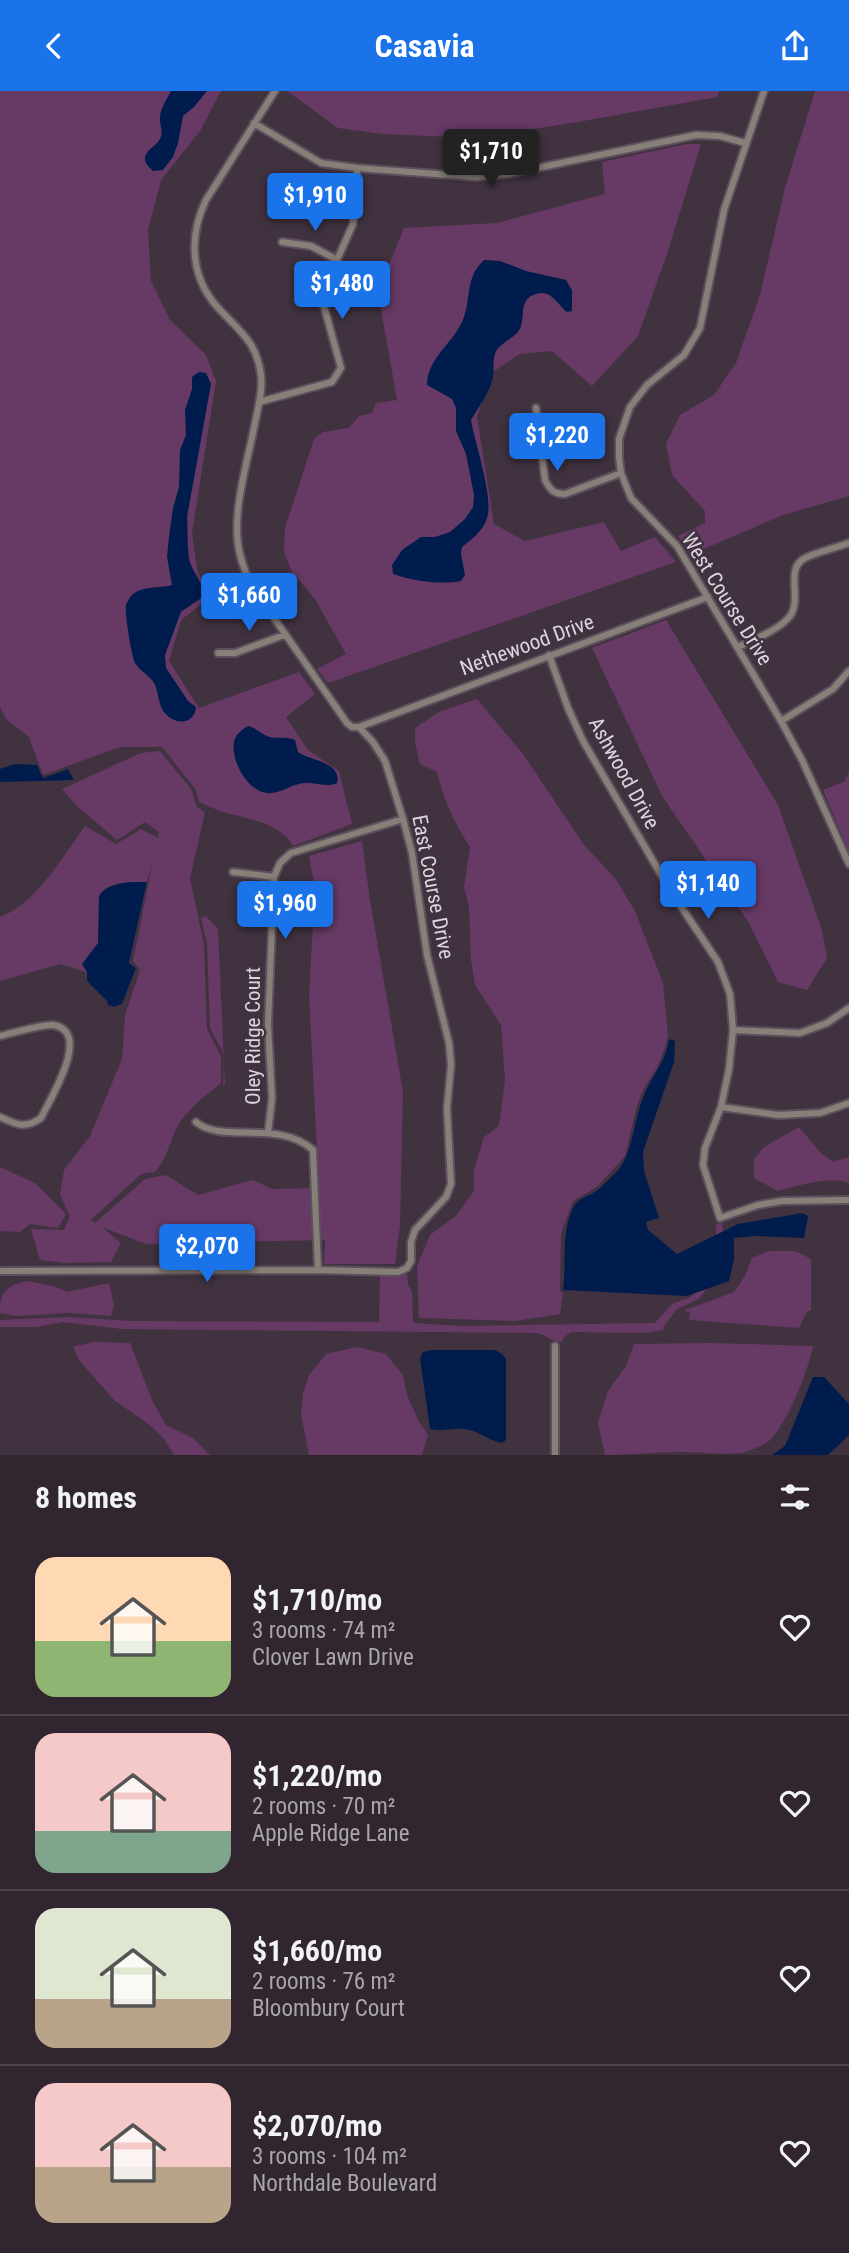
<!DOCTYPE html>
<meta charset="utf-8">
<style>
body{margin:0;font-family:"Roboto Condensed",sans-serif;background:#392e38;color:#f1f3f6;height:100vh;display:flex;flex-direction:column;font-size:26px;white-space:nowrap}
*{box-sizing:border-box;margin:0}
p{font-size:23px;color:#a8a5ab}
.icon{flex:none;width:38px;height:38px;fill:none;stroke:currentColor;stroke-width:2;stroke-linecap:round;stroke-linejoin:round}
.map{position:relative;height:1364px;overflow:hidden}
.side{display:flex;flex-direction:column;background:#312630;flex:1}
.side>*{flex:none}
.price{position:absolute;translate:-50% -60px;padding:0 16px;border-radius:7px;background:#1a73e8;color:#fff;font-size:23px;line-height:46px;filter:drop-shadow(0 2px 4px #0008)}
.price::after{content:'';position:absolute;left:50%;top:42px;width:21px;height:16px;margin-left:-10px;background:inherit;clip-path:polygon(0 0,100% 0,50% 100%)}
.price.active{background:#222;color:#fff}
ul{padding:0;list-style:none}
li{display:flex;align-items:center;gap:21px;height:175px;padding:0 35px}
li+li{border-top:2px solid #4c434c}
li span{display:grid;place-items:center;flex:none;width:196px;height:140px;border-radius:21px;color:#555}
li>.icon{margin-inline-start:auto}
span .icon{width:84px;height:84px;fill:#fffc;stroke-width:1}
li b{font-size:30px}
h2{display:flex;justify-content:space-between;align-items:center;height:84px;padding:0 35px;font-size:30px}
header{display:flex;justify-content:space-between;align-items:center;height:91px;padding:0 35px;background:#1a73e8;color:#fff;font-size:32px;font-weight:700}
.map>svg:first-child{display:block}
.green{fill:#673a65}
.water{fill:#001c4d}
.lines{fill:none;stroke-linecap:round;stroke-linejoin:round}
.minor-casing{stroke:#5d4f5c;stroke-width:10}
.minor{stroke:#878079;stroke-width:6}
.labels{text-anchor:middle;stroke-width:5;stroke-linejoin:round;paint-order:stroke}
.street-label{font-size:21px;fill:#ded4dd;stroke:#413240}
</style>
<header><svg class="icon" aria-label="back" viewBox="0 0 24 24"><path d="M15 5l-7 7 7 7"/></svg>Casavia<svg class="icon" aria-label="share" viewBox="0 0 24 24"><path d="M12 15V3M7 8l5-5 5 5M5 13v7h14v-7"/></svg></header>
<div class="map">
<svg width="849" height="1364" viewBox="0 0 849 1364">
<rect width="100%" height="100%" fill="#413240"/>
<path class="green" d="M0 0H221L200 40 161 89 148 139 151 190 170 229 206 264 216 290 192 442 197 478 209 507 181 529 169 570 199 617 299 581 315 603 286 626 308 659 339 680 352 733 293 755C280 731 243 727 220 720 213 717 206 714 199 711L196 699 162 656H120L43 684 29 646 6 628 0 616Z
M287 0H719L717 6 572 32 476 47 383 43 338 37Z
M815 0H849V405L783 424 690 464 678 445 705 432V420L672 384 666 353 680 324 714 304 736 272 760 204 785 97Z
M687 53H701L668 160 638 245 592 295 552 260 520 263 491 282 477 326 494 433 525 450 604 431 621 460 655 446 676 471 328 592 317 578 346 563 315 508 292 481 284 461 285 437 314 348 323 341 349 337 359 325 372 322 376 312 397 309 378 201 404 137 497 132 605 103 602 71Z
M666 529 778 714 822 839 827 867 807 899 778 891 748 830 662 705 592 557Z
M477 608 523 663 584 754 615 787 635 820 663 892 668 945 665 956 657 977 644 997 637 1014 625 1065 598 1095 573 1110 561 1142 560 1200 563 1202 560 1223 515 1230 419 1227 417 1175 430 1144 456 1125 474 1100V1079L484 1046 499 1035 505 989 501 934 475 894 471 869 469 816 464 796 470 756C454 732 444 709 437 681L420 673 415 652V637L439 621Z
M160 660 191 698 197 716 205 721 190 788 204 853 207 938 221 965V992C207 1003 191 1016 180 1031 170 1047 168 1067 155 1081L141 1083 91 1129 95 1132 145 1088 166 1084 198 1104 253 1089 272 1098 319 1097 309 905 315 797 309 765 362 750 370 809 403 1001 400 1135 395 1173H324L325 1149 146 1153 102 1136 121 1152 111 1171 64 1172 40 1169 31 1138 64 1139 70 1125 60 1104 64 1079 90 1045 122 968 125 924 140 879 133 870 153 770 147 791 129 872 136 877 122 913 114 916 108 914 107 910 87 890 86 881 60 873 0 890V826C36 813 63 765 85 735L116 753 141 738 158 747 159 741 145 731 117 749 78 716 62 698 141 662Z
M849 682V761L823 699 844 691Z
M206 825 218 838 225 994H223L224 964 210 937 207 853 201 827Z
M799 1036 821 1062 833 1071 849 1066V1092C832 1084 796 1095 778 1100L754 1087V1068L764 1056Z
M0 1076 35 1092 66 1123 58 1137 30 1133 20 1141 0 1140Z
M722 1132 726 1172 699 1208 677 1218 665 1234 663 1239 644 1242 571 1241 564 1246 562 1251C552 1251 547 1244 537 1242L122 1238 63 1231 36 1236H0V1229L68 1226 131 1230 379 1231 380 1184 407 1182 408 1194 412 1201 413 1232 461 1235 655 1232 672 1213 691 1206 717 1172 716 1133Z
M769 1160H795L811 1168V1220H807L799 1237 689 1229 690 1221 683 1220 734 1201 745 1185 752 1167Z
M27 1190 53 1195 67 1201 109 1192 114 1215 111 1225 68 1222 16 1225 0 1222C0 1200 6 1195 27 1190Z
M93 1251 130 1252 152 1309 166 1334 193 1347 210 1364H174L164 1348 151 1335 114 1309 79 1269 73 1256Z
M711 1252 813 1255C808 1280 788 1331 770 1349 765 1354 749 1360 741 1362 721 1364 701 1361 681 1361 655 1361 631 1364 605 1364L598 1331 608 1300 626 1275 634 1253Z
M357 1256 386 1263 403 1284 407 1304 419 1331 428 1344 422 1364H309L301 1323 303 1302 309 1284 326 1263Z"/>
<path class="water" d="M171 0H207L194 16 183 25 178 52 173 66 163 79 153 80C149 76 144 72 145 66 147 58 156 55 160 48 164 41 159 33 160 26 161 16 167 8 171 0Z
M484 169 500 170 526 180 566 189 572 199V220L567 221C557 213 551 198 536 203 519 208 525 223 521 235 517 248 500 250 495 263 492 271 495 282 492 290 488 304 478 317 471 329 475 353 494 407 487 427 483 440 472 448 462 456L461 463 465 484 461 490C441 494 413 490 393 483L392 474 402 459 421 446H435L450 441 465 428 473 416 474 404 466 363 456 340V317L452 308 427 294C427 268 452 253 462 231 472 209 464 187 484 169Z
M199 281 206 282 211 293 187 426C188 440 187 454 189 468 192 481 204 492 204 505L181 521 165 564 166 577 188 610 196 616C194 637 170 633 162 618 158 610 158 599 154 592 149 584 140 580 135 572 132 567 124 520 126 514 127 511 129 508 131 505 141 494 159 498 172 494L167 466 169 446 173 417 179 396 180 359 186 344 185 319 192 298V286Z
M248 635C257 637 262 644 270 646 279 648 286 645 295 649L298 661C311 670 342 671 337 692 326 697 316 691 304 692 290 693 277 706 262 701 245 695 231 669 234 651 235 643 242 639 248 635Z
M15 673 37 674 43 687 68 678 74 689 0 691V678Z
M147 791 129 872 136 877 122 913 114 916 108 914 107 910 87 890V881L82 873 98 852 99 805C108 790 131 791 147 791Z
M669 948 675 950 674 971 643 1061 644 1080 659 1127 646 1131 648 1139 677 1163 738 1133 802 1122 808 1125 804 1147 757 1145 734 1147V1168L729 1190 687 1205 563 1199C567 1170 560 1142 574 1115 579 1106 593 1104 600 1097 606 1091 614 1084 619 1078 634 1058 634 1025 645 1002 653 983 666 970 669 948Z
M432 1259H495L502 1263 506 1268V1349L502 1352C488 1350 478 1339 464 1338 452 1337 443 1341 430 1338L420 1267 423 1261Z
M813 1286H824L849 1313V1344L828 1364H772L785 1355Z"/>
<g class="lines">
<g class="minor-casing">
<path id="minor" d="M764 0 724 119 700 237 684 264 647 294 630 316 619 348V366L621 382 631 407 677 455 781 630 802 669 849 773
M254 32 321 72 357 77 477 86 508 83 696 44 720 45 745 52
M282 151 311 155 337 169
M259 311 332 291 341 277 323 212V191L337 169 353 133 357 77
M536 317 545 389C550 399 554 403 565 403L621 382
M738 556C754 548 778 540 790 525 802 509 786 481 802 469 809 463 839 456 849 452
M218 562H235L284 544
M549 564 568 617 583 650 670 799 718 871 730 903 733 939 729 978 721 1016 705 1057 703 1074 720 1127 758 1114 782 1110 849 1109
M781 630 833 598 849 580
M359 636 708 506
M233 781 274 786
M733 939 800 942 827 932 849 917
M0 945C12 942 43 933 53 934 93 940 50 1008 41 1027 25 1038 17 1034 0 1026
M721 1016 778 1024 820 1022 849 1012
M196 1031C222 1053 279 1028 313 1059L318 1179
M268 1042 272 1007 268 934 274 786 280 772 291 762 403 728
M0 1180 318 1179 398 1181 407 1177 411 1170V1151L415 1139 446 1106 451 1093 447 1017 451 974 449 952 427 864 412 762 403 728 385 670 373 651 359 636H352L347 632 251 494C245 481 240 468 238 453 233 416 248 369 255 332 258 317 263 299 261 284 257 253 243 243 223 222 191 191 187 149 206 109L275 0
M555 1364V1255"/>
</g>
<use href="#minor" class="minor"/>
</g>
<g class="labels">
<g class="street-label">
<text transform="translate(727 508) rotate(58)" y="7">West Course Drive</text>
<text transform="translate(527 554) rotate(-20)" y="7">Nethewood Drive</text>
<text transform="translate(624 682) rotate(61)" y="7">Ashwood Drive</text>
<text transform="translate(433 796) rotate(79)" y="7">East Course Drive</text>
<text transform="translate(253 945) rotate(-90)" y="7">Oley Ridge Court</text>
</g>
</g>
</svg>
<b class="price active" style="left:491px;top:98px">$1,710</b>
<b class="price" style="left:315px;top:142px">$1,910</b>
<b class="price" style="left:342px;top:230px">$1,480</b>
<b class="price" style="left:557px;top:382px">$1,220</b>
<b class="price" style="left:249px;top:542px">$1,660</b>
<b class="price" style="left:708px;top:830px">$1,140</b>
<b class="price" style="left:285px;top:850px">$1,960</b>
<b class="price" style="left:207px;top:1193px">$2,070</b>
</div>
<section class="side">
<h2>8 homes<svg class="icon" aria-label="filters" viewBox="0 0 24 24"><path d="M4 7h16M4 17h16"/><circle cx="9" cy="7" r="2"/><circle cx="15" cy="17" r="2"/></svg></h2>
<ul>
<li><span style="background:linear-gradient(#ffd9b3 60%,#8fb573 0)"><svg class="icon" aria-label="home" viewBox="0 0 24 24"><path d="M3 11l9-7 9 7M6 9v11h12V9"/></svg></span><div><b>$1,710/mo</b><p>3 rooms · 74 m²</p><p>Clover Lawn Drive</p></div><svg class="icon" aria-label="heart" viewBox="0 0 24 24"><path d="M12 20l-8-8c-3-5 5-10 8-4 3-6 11-1 8 4z"/></svg></li>
<li><span style="background:linear-gradient(#f6c9c9 70%,#7fa58c 0)"><svg class="icon" aria-label="home" viewBox="0 0 24 24"><path d="M3 11l9-7 9 7M6 9v11h12V9"/></svg></span><div><b>$1,220/mo</b><p>2 rooms · 70 m²</p><p>Apple Ridge Lane</p></div><svg class="icon" aria-label="heart" viewBox="0 0 24 24"><path d="M12 20l-8-8c-3-5 5-10 8-4 3-6 11-1 8 4z"/></svg></li>
<li><span style="background:linear-gradient(#dfe7d0 65%,#b9a48a 0)"><svg class="icon" aria-label="home" viewBox="0 0 24 24"><path d="M3 11l9-7 9 7M6 9v11h12V9"/></svg></span><div><b>$1,660/mo</b><p>2 rooms · 76 m²</p><p>Bloombury Court</p></div><svg class="icon" aria-label="heart" viewBox="0 0 24 24"><path d="M12 20l-8-8c-3-5 5-10 8-4 3-6 11-1 8 4z"/></svg></li>
<li><span style="background:linear-gradient(#f6c9c9 60%,#b9a48a 0)"><svg class="icon" aria-label="home" viewBox="0 0 24 24"><path d="M3 11l9-7 9 7M6 9v11h12V9"/></svg></span><div><b>$2,070/mo</b><p>3 rooms · 104 m²</p><p>Northdale Boulevard</p></div><svg class="icon" aria-label="heart" viewBox="0 0 24 24"><path d="M12 20l-8-8c-3-5 5-10 8-4 3-6 11-1 8 4z"/></svg></li>
</ul>
</section>
